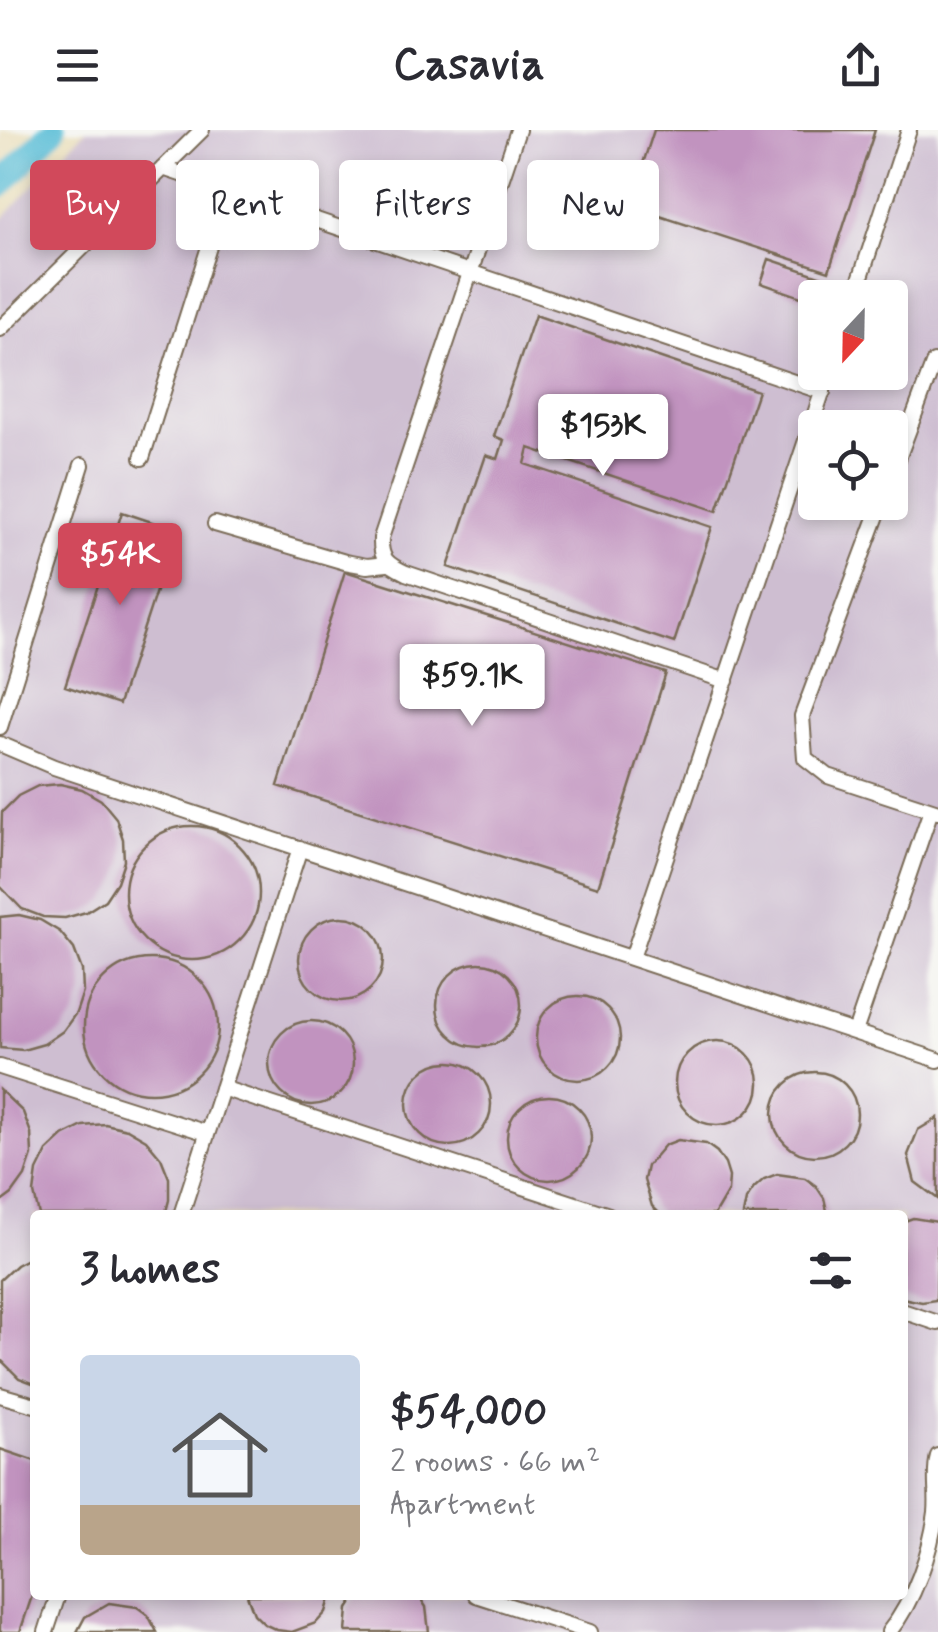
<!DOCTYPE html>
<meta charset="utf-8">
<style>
body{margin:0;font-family:Mynerve,sans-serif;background:#f7f7f7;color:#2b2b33;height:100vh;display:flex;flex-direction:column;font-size:38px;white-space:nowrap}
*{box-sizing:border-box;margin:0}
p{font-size:32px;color:#7c7c81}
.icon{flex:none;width:55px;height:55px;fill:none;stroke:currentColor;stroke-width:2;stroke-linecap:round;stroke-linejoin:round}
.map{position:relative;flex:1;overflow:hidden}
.details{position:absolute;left:30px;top:1080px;width:878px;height:390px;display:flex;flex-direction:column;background:#fff;border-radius:10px;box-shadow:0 5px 15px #0003}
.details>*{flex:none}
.banner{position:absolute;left:30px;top:30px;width:880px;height:90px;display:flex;gap:20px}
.needle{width:65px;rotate:202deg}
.fabs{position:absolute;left:798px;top:150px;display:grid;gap:20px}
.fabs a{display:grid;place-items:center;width:110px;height:110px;border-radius:10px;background:#fff;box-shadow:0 5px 15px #0003;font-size:50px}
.price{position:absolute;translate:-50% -85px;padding:0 22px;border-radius:10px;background:#fff;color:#222;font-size:32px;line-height:65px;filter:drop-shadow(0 2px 5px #0008)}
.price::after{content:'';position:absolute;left:50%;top:60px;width:30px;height:22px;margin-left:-15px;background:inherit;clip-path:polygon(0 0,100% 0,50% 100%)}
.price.current{background:#d1495b;color:#fff}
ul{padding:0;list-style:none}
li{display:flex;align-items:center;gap:30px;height:250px;padding:0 50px}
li+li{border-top:2px solid #e1e1e2}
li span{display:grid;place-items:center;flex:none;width:280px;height:200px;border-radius:10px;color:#555}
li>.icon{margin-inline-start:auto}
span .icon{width:120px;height:120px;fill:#fffc;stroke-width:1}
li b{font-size:42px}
h2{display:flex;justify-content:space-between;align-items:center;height:120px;padding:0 50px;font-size:42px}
.chip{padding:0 35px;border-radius:10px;background:#fff;box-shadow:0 5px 15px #0003;font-size:35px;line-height:90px}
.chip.current{background:#d1495b;color:#fff}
header{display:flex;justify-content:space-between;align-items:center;height:130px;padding:0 50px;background:#fff;font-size:45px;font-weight:800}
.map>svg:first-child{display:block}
.industrial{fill:#cebed1;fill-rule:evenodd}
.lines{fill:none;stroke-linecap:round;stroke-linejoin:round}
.canal{stroke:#59bdd7;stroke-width:25}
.building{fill:#c193bf}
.service-casing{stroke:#796a56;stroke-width:18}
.service{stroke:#fff;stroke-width:14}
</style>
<header><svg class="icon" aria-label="menu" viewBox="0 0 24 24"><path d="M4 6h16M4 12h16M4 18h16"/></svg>Casavia<svg class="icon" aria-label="share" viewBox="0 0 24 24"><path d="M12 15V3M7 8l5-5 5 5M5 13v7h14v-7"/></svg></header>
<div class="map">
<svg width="938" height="1502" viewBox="0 0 938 1502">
<rect width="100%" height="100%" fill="#f6f6f2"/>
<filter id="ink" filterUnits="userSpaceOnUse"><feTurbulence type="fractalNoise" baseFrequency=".01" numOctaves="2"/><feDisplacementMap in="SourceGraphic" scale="20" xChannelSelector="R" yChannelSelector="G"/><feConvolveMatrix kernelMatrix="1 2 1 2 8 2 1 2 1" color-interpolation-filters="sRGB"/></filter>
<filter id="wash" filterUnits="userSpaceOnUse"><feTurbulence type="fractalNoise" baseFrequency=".0048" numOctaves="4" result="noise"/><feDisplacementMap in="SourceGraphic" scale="40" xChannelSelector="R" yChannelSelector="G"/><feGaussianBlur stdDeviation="2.25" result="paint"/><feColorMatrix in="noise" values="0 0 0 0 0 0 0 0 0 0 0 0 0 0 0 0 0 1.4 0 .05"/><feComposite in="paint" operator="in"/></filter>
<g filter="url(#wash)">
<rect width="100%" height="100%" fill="#ebe0be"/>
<path class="industrial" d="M86 0H938V1502H0V91ZM815 168H890V242H815ZM815 298H890V372H815ZM35 1085H902V1465H35Z"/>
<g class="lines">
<path class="canal" d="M0 56 53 0"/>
</g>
<g id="blocks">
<path class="building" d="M654 0H875L829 141 629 76Z
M769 129 840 153 836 168H815V172L761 153Z
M535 185 758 261 717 381 529 318 525 334 712 397 674 513 448 437 486 325 498 329 504 310 494 306Z
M122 382 176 400 119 574 65 556Z
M345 441 666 543 598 757 278 656Z
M60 654 82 659 101 670 116 688 123 709 124 731 117 752 105 770 86 782 65 788 43 787 22 779 0 756 2 682 18 666 38 656Z
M125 763a67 67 0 1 1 134 0a67 67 0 1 1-134 0Z
M19 785 40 790 60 802 74 819 82 840 83 862 76 883 63 901 44 914 23 920 0 918V787Z
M299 829a42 42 0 1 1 84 0a42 42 0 1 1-84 0Z
M84 896a67 67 0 1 1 134 0a67 67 0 1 1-134 0Z
M437 875a42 42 0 1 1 84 0a42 42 0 1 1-84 0Z
M536 908a42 42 0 1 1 84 0a42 42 0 1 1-84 0Z
M269 933a42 42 0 1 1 84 0a42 42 0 1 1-84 0Z
M675 953a42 42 0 1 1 84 0a42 42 0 1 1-84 0Z
M407 974a42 42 0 1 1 84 0a42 42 0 1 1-84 0Z
M773 984a42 42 0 1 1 84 0a42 42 0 1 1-84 0Z
M0 960 23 982 31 1003 32 1025 25 1046 12 1064 0 1073Z
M507 1008a42 42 0 1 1 84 0a42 42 0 1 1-84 0Z
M938 988V1069L915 1052 908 1025 918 1000Z
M105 994 127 999 146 1010 161 1028 169 1048V1070L165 1085H39L34 1063 37 1041 47 1021 63 1006 83 996Z
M678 1010 706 1014 717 1022 725 1034 729 1047 728 1061 714 1085H661L652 1076 644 1050 647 1036 665 1015Z
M777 1044 805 1048 816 1056 824 1068 828 1085H743L746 1070 754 1058 764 1049Z
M913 1088 938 1092 936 1170 922 1172 902 1168V1092Z
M35 1125V1254L19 1248 0 1229V1150L16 1135Z
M0 1319 35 1331V1457L20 1502H0Z
M247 1465H331L326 1482 316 1493 292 1502 277 1500 264 1494 254 1484Z
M357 1465H418L426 1477 429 1502H346L348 1479Z
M109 1473 137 1477 148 1485 157 1502H77L85 1487Z"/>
</g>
</g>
<g filter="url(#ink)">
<use href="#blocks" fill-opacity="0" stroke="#796a56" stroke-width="2.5"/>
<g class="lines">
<g class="service-casing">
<path id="service" d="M518 0 381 408C380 429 387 434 406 443L726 551
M163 38 823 262
M854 168 909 0
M0 199 202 0
M142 328 227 60
M890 350 934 232
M882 372 802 586 805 628 828 646 938 682
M215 394 345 432 367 436 387 434
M0 597 82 335
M0 614 54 637 938 930
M632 828 829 242
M855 902 931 680
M0 937 207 1003
M222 958 609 1085
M181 1085 300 718
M902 1181 938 1193
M0 1265 35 1275
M476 1465 590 1502
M46 1502 58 1465
M889 1502C914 1471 931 1422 936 1382 938 1363 933 1343 938 1326"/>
</g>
<use href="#service" class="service"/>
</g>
</g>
</svg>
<div class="fabs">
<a><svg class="needle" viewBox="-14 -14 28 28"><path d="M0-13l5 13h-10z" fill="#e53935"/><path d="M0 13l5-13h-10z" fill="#7c7c81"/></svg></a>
<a><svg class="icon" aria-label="locate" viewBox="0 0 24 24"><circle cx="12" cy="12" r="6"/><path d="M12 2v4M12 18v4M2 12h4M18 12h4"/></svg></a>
</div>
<b class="price" style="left:603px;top:349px">$153K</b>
<b class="price current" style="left:120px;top:478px">$54K</b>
<b class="price" style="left:472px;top:599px">$59.1K</b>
<div class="banner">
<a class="chip current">Buy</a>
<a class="chip">Rent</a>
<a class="chip">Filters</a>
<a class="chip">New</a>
</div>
<section class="details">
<h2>3 homes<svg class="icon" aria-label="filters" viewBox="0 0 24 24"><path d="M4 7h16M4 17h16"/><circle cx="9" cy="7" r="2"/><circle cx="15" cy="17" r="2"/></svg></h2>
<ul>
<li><span style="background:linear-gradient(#c9d6e8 75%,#b9a48a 0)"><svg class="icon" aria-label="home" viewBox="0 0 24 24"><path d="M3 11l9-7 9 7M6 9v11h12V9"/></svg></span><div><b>$54,000</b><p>2 rooms · 66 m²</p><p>Apartment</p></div></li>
</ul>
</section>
</div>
